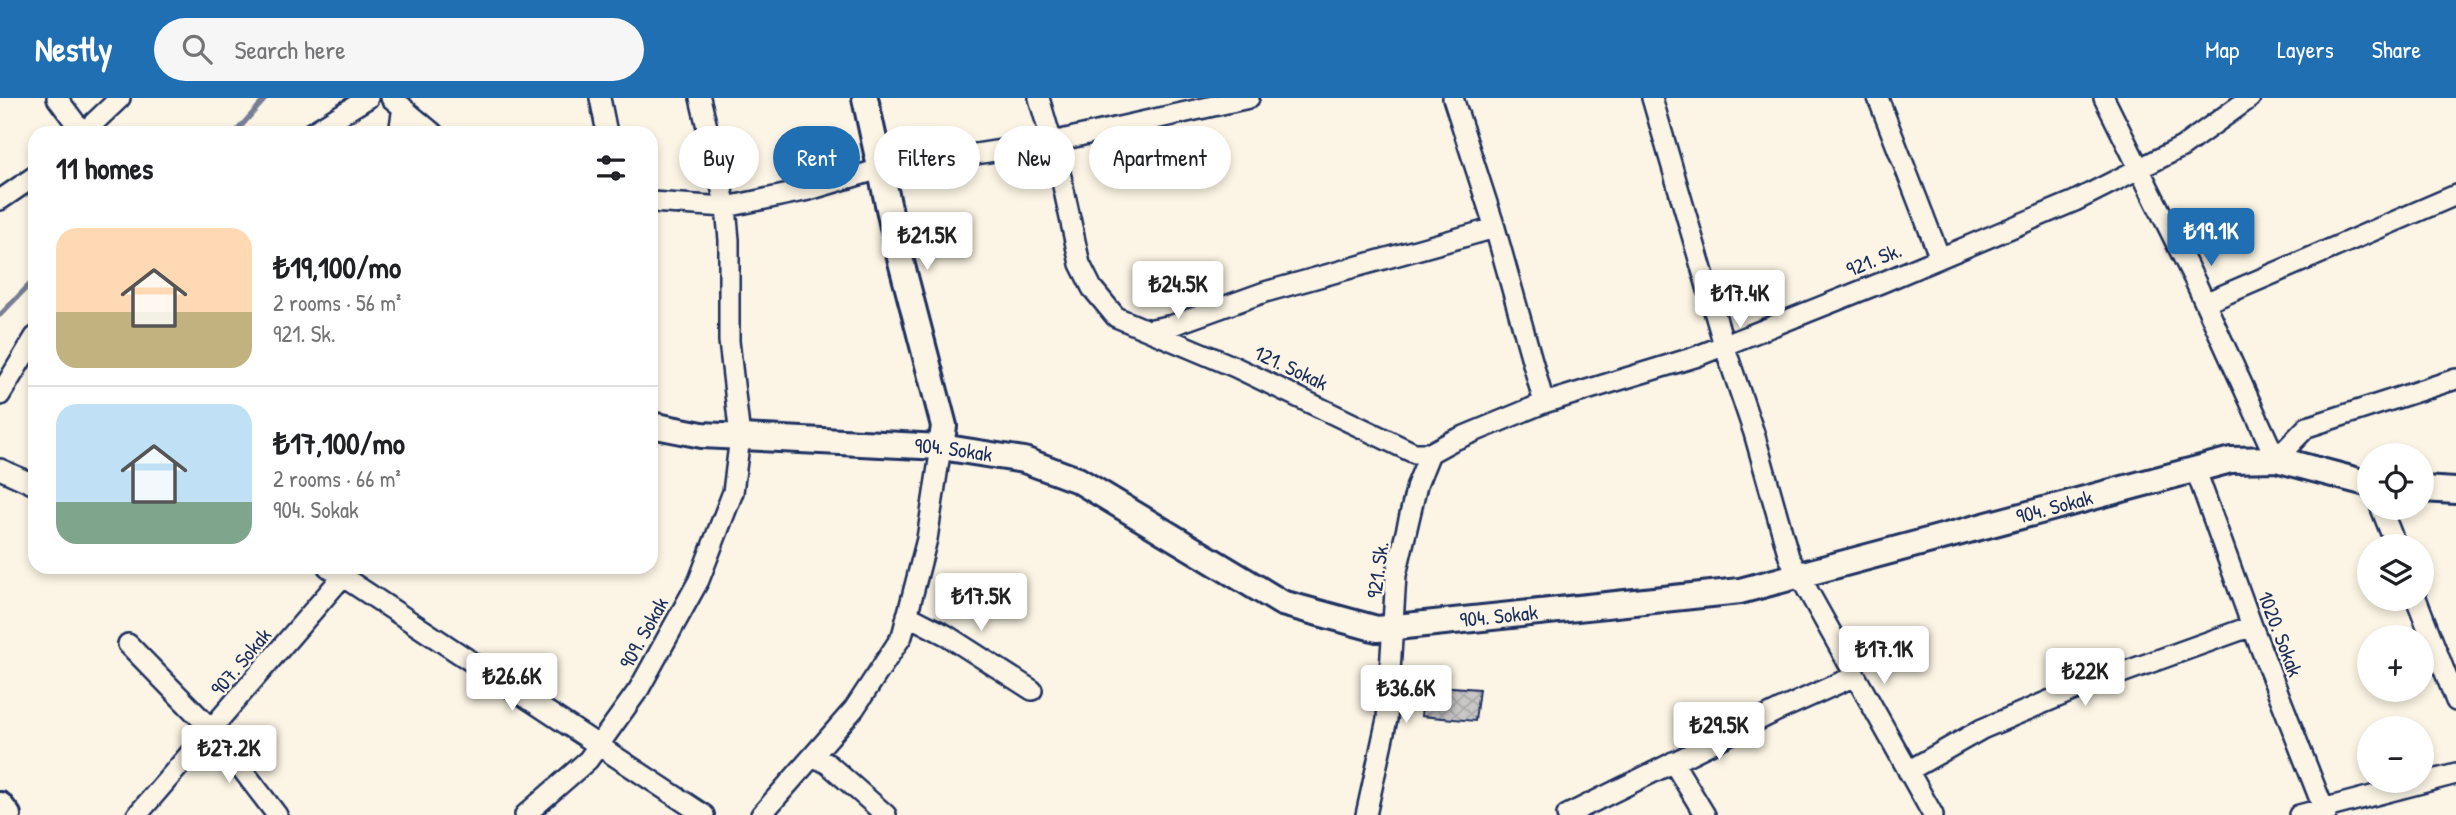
<!DOCTYPE html>
<meta charset="utf-8">
<style>
body{margin:0;font-family:"Patrick Hand",sans-serif;background:#f6f6f6;color:#202124;height:100vh;display:flex;flex-direction:column;font-size:26px;white-space:nowrap}
*{box-sizing:border-box;margin:0}
p{font-size:23px;color:#757577}
.icon{flex:none;width:38px;height:38px;fill:none;stroke:currentColor;stroke-width:2;stroke-linecap:round;stroke-linejoin:round}
.map{position:relative;flex:1;overflow:hidden}
.panel{position:absolute;left:28px;top:28px;width:630px;height:448px;display:flex;flex-direction:column;background:#fff;border-radius:21px;box-shadow:0 4px 10px #0003}
.panel>*{flex:none}
.top-card{position:absolute;left:679px;top:28px;width:665px;height:63px;display:flex;gap:14px}
.fabs{position:absolute;left:2357px;top:345px;display:grid;gap:14px}
.fabs a{display:grid;place-items:center;width:77px;height:77px;border-radius:50%;background:#fff;box-shadow:0 4px 10px #0003;font-size:35px}
.price{position:absolute;translate:-50% -60px;padding:0 16px;border-radius:7px;background:#fff;color:#222;font-size:23px;line-height:46px;filter:drop-shadow(0 2px 4px #0008)}
.price::after{content:'';position:absolute;left:50%;top:42px;width:21px;height:16px;margin-left:-10px;background:inherit;clip-path:polygon(0 0,100% 0,50% 100%)}
.price.active{background:#1f6fb2;color:#fff}
ul{padding:0;list-style:none}
li{display:flex;align-items:center;gap:21px;height:175px;padding:0 28px}
li+li{border-top:2px solid #e0e0e0}
li span{display:grid;place-items:center;flex:none;width:196px;height:140px;border-radius:21px;color:#555}
li>.icon{margin-inline-start:auto}
span .icon{width:84px;height:84px;fill:#fffc;stroke-width:1}
li b{font-size:30px}
h2{display:flex;justify-content:space-between;align-items:center;height:84px;padding:0 28px;font-size:30px}
.tag{padding:0 24px;border-radius:32px;background:#fff;box-shadow:0 4px 10px #0003;font-size:24px;line-height:63px}
.tag.active{background:#1f6fb2;color:#fff}
header{display:flex;align-items:center;gap:42px;box-sizing:border-box;height:98px;padding:0 35px;background:#1f6fb2;color:#fff}
header strong{font-size:33px}
nav{display:flex;gap:38px;margin-inline-start:auto;font-size:24px}
.search{width:490px;height:63px;background:#f6f6f6;display:flex;align-items:center;gap:18px;box-sizing:border-box;padding:0 24px;border-radius:38px;color:#757577;font-size:26px}
.map>svg:first-child{display:block}
.lines{fill:none;stroke-linecap:round;stroke-linejoin:round}
.stream{stroke:#767f94;stroke-width:5}
.building{fill:url(#building-cross-hatch);stroke:#1b2f5e;stroke-width:2}
.minor-casing{stroke:#1b2f5e;stroke-width:24}
.tertiary-casing{stroke:#1b2f5e;stroke-width:30}
.minor{stroke:#fcf5e5;stroke-width:19}
.tertiary{stroke:#fcf5e5;stroke-width:24}
.labels{text-anchor:middle;stroke-width:5;stroke-linejoin:round;paint-order:stroke}
.street-label{font-size:21px;fill:#1b2f5e;stroke:#fcf5e5}
</style>
<header>
<strong>Nestly</strong>
<div class="search"><svg class="icon" aria-label="search" viewBox="0 0 24 24"><circle cx="10" cy="10" r="6"/><path d="M15 15l6 6"/></svg>Search here</div>
<nav><a>Map</a><a>Layers</a><a>Share</a></nav>
</header>
<div class="map">
<svg width="2456" height="717" viewBox="0 0 2456 717">
<defs>
<pattern id="building-cross-hatch" width="8" height="8" patternUnits="userSpaceOnUse" patternTransform="scale(1.75)"><rect width="8" height="8" fill="#c8c7c6"/><path d="M0 0l8 8M0 8l8-8" fill="none" stroke="#ababac"/></pattern>
</defs>
<rect width="100%" height="100%" fill="#fcf5e5"/>
<filter id="ink" filterUnits="userSpaceOnUse"><feTurbulence type="fractalNoise" baseFrequency=".0143" numOctaves="2"/><feDisplacementMap in="SourceGraphic" scale="14" xChannelSelector="R" yChannelSelector="G"/><feConvolveMatrix kernelMatrix="1 2 1 2 8 2 1 2 1" color-interpolation-filters="sRGB"/></filter>
<g filter="url(#ink)">
<g class="lines">
<path class="stream" d="M235 35 266 0
M0 217 35 181"/>
</g>
<path class="building" d="M1424 587 1479 591 1475 623 1421 618Z"/>
<g class="lines">
<g class="minor-casing">
<path id="minor" d="M57 0 83 35
M391 0 433 35
M600 0 607 35
M1039 0 1058 65 1080 166 1092 190 1116 219 1235 269 1414 355H1430
M1453 0 1495 130 1544 305
M1652 0 1724 247 1754 335 1789 459 1933 717
M1878 0 1940 160
M2104 0 2195 183 2276 361 2307 329 2456 281
M83 35 120 0
M311 35 368 0
M399 35 403 9
M0 102 35 78
M651 104 726 109 809 92 880 71 1052 44 1249 0
M2205 205 2456 97
M1147 232 1173 227 1265 194 1495 130
M0 297 35 239
M2195 370 2252 528 2326 717
M0 371 35 387
M2381 410 2396 448
M328 469 704 717
M2416 500 2456 603
M907 517 946 537 1032 592
M128 546 212 632 277 717
M813 658 828 666 886 717
M1673 664 1705 717
M1908 673 1982 631 2077 591 2252 528
M137 717 343 478 348 469
M525 717 588 662 639 591 699 482 733 394 740 339 729 243V142L726 109 700 0
M761 717 854 611 902 538 927 441 941 349
M1366 717 1387 621 1396 477 1417 387 1430 355 1452 343 1544 305 1695 259 1883 184 2075 103 2182 49 2250 0
M1567 717 1779 612 1855 578
M2299 717 2456 676"/>
</g>
<g class="tertiary-casing">
<g id="tertiary">
<path d="M865 0 898 152 944 328 941 349"/>
<path id="s1" d="M651 327 702 337 941 349 1024 362 1078 382 1282 505 1377 531 1740 493 2231 362 2276 361 2370 386"/>
<path d="M2422 391 2456 393"/>
<path d="M0 707 8 717"/>
</g>
</g>
<use href="#minor" class="minor"/>
<use href="#tertiary" class="tertiary"/>
</g>
</g>
<g class="labels">
<g class="street-label">
<text transform="translate(1874 162) rotate(-22)" y="7">921. Sk.</text>
<text transform="translate(1291 270) rotate(25)" y="7">121. Sokak</text>
<text dy="7" stroke="none"><textPath href="#s1" startOffset="304">904. Sokak</textPath></text>
<text dy="7" stroke="none"><textPath href="#s1" startOffset="1460">904. Sokak</textPath></text>
<text transform="translate(1378 472) rotate(-82)" y="7">921. Sk.</text>
<text dy="7" stroke="none"><textPath href="#s1" startOffset="892">904. Sokak</textPath></text>
<text transform="translate(644 535) rotate(-61)" y="7">909. Sokak</text>
<text transform="translate(2280 536) rotate(69)" y="7">1020. Sokak</text>
<text transform="translate(241 564) rotate(-50)" y="7">907. Sokak</text>
</g>
</g>
</svg>
<div class="fabs">
<a><svg class="icon" aria-label="locate" viewBox="0 0 24 24"><circle cx="12" cy="12" r="6"/><path d="M12 2v4M12 18v4M2 12h4M18 12h4"/></svg></a>
<a><svg class="icon" aria-label="layers" viewBox="0 0 24 24"><path d="M12 4l9 5-9 5-9-5zM3 14l9 5 9-5"/></svg></a>
<a>+</a>
<a>−</a>
</div>
<b class="price active" style="left:2211px;top:170px">₺19.1K</b>
<b class="price" style="left:927px;top:174px">₺21.5K</b>
<b class="price" style="left:1178px;top:223px">₺24.5K</b>
<b class="price" style="left:1740px;top:232px">₺17.4K</b>
<b class="price" style="left:981px;top:535px">₺17.5K</b>
<b class="price" style="left:1884px;top:588px">₺17.1K</b>
<b class="price" style="left:2085px;top:610px">₺22K</b>
<b class="price" style="left:512px;top:615px">₺26.6K</b>
<b class="price" style="left:1406px;top:627px">₺36.6K</b>
<b class="price" style="left:1719px;top:664px">₺29.5K</b>
<b class="price" style="left:229px;top:687px">₺27.2K</b>
<div class="top-card">
<a class="tag">Buy</a>
<a class="tag active">Rent</a>
<a class="tag">Filters</a>
<a class="tag">New</a>
<a class="tag">Apartment</a>
</div>
<section class="panel">
<h2>11 homes<svg class="icon" aria-label="filters" viewBox="0 0 24 24"><path d="M4 7h16M4 17h16"/><circle cx="9" cy="7" r="2"/><circle cx="15" cy="17" r="2"/></svg></h2>
<ul>
<li><span style="background:linear-gradient(#ffd9b3 60%,#c2b280 0)"><svg class="icon" aria-label="home" viewBox="0 0 24 24"><path d="M3 11l9-7 9 7M6 9v11h12V9"/></svg></span><div><b>₺19,100/mo</b><p>2 rooms · 56 m²</p><p>921. Sk.</p></div></li>
<li><span style="background:linear-gradient(#bfe0f5 70%,#7fa58c 0)"><svg class="icon" aria-label="home" viewBox="0 0 24 24"><path d="M3 11l9-7 9 7M6 9v11h12V9"/></svg></span><div><b>₺17,100/mo</b><p>2 rooms · 66 m²</p><p>904. Sokak</p></div></li>
</ul>
</section>
</div>
